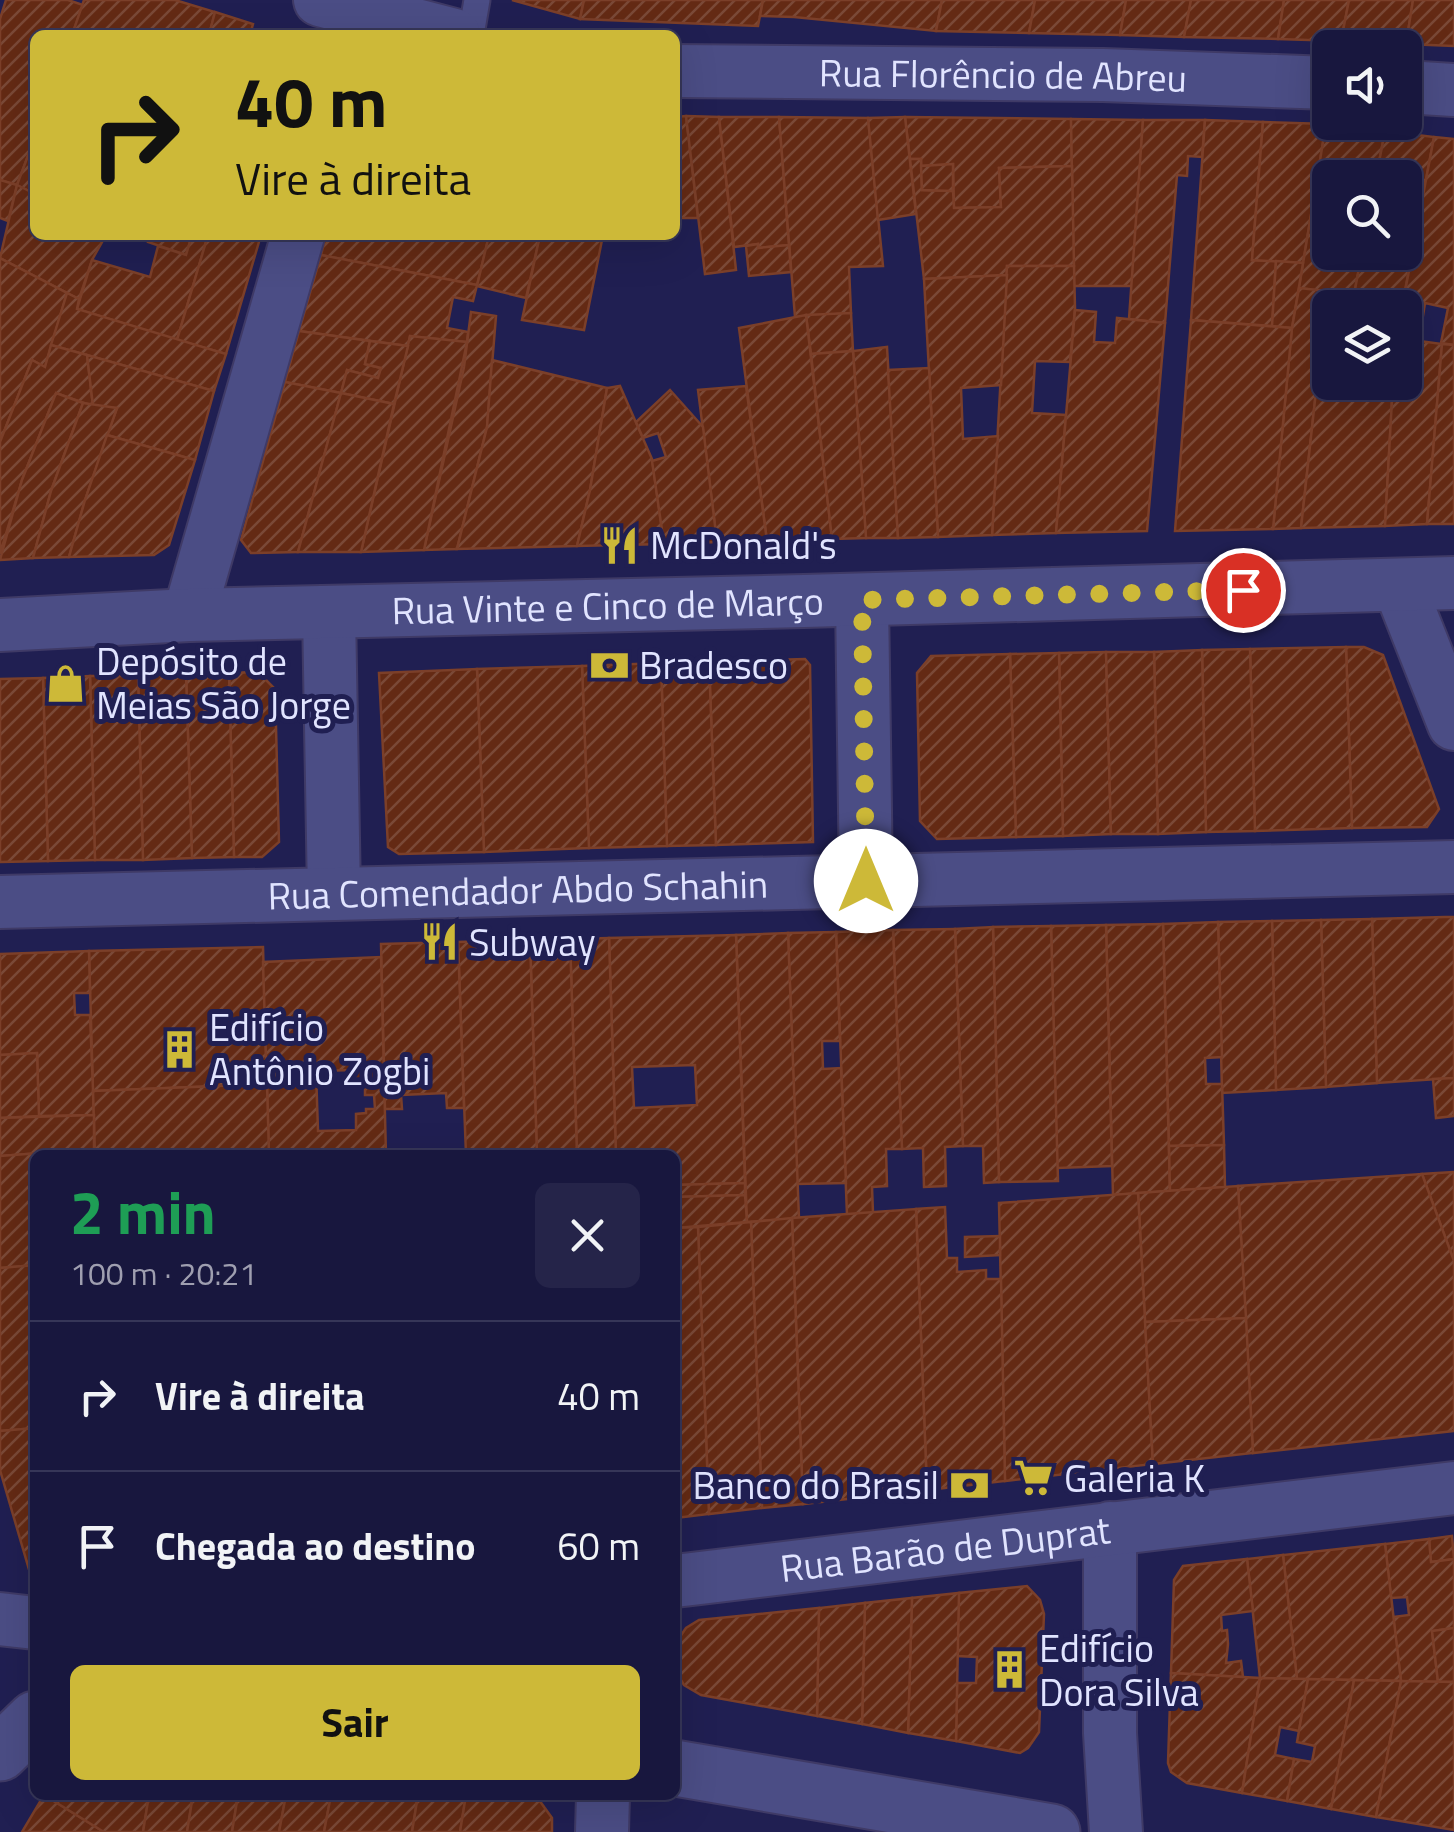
<!DOCTYPE html>
<html lang="pt">
<head>
<meta charset="utf-8">
<style>
	body { margin:0; font-family:"Titillium Web",sans-serif; background:#252449; color:#f1f3f6; height:100vh; display:flex; flex-direction:column; font-size:38px; white-space:nowrap }
	* { box-sizing:border-box; margin:0 }
	p { font-size:32px; color:#9f9fb0 }
	.icon { flex:none; width:55px; height:55px; fill:none; stroke:currentColor; stroke-width:2; stroke-linecap:round; stroke-linejoin:round }
	.map { position:relative; flex:1; overflow:hidden }
	.panel { position:absolute; left:30px; top:1150px; width:650px; height:650px; display:flex; flex-direction:column; background:#18173e; border-radius:15px; box-shadow:0 10px 40px #0002,0 0 0 2px #363658 }
	.panel>* { flex:none }
	.guide { position:absolute; left:30px; top:30px; width:650px; height:210px; border-radius:15px; box-shadow:0 10px 40px #0002,0 0 0 2px #363658; background:#cdb938; color:#111; overflow:hidden }
	.tools { position:absolute; left:1312px; top:30px; display:grid; gap:20px }
	.tools a { display:grid; place-items:center; width:110px; height:110px; border-radius:15px; background:#18173e; box-shadow:0 10px 40px #0002,0 0 0 2px #363658; font-size:50px }
	.pin { position:absolute; display:grid; place-items:center; width:85px; height:85px; color:#fff; margin:-42px; border:5px solid #fff; border-radius:50%; box-shadow:0 2px 10px #0007 }
	.me { position:absolute; width:110px; margin:-55px; rotate:0deg; stroke-linejoin:round; filter:drop-shadow(0 0 8px #0008) }
	.turn { display:flex; align-items:center; gap:35px; height:210px; padding:0 40px; font-size:45px }
	.turn .icon { width:130px; height:130px; stroke-width:2.5 }
	.turn b { display:block; font-size:70px; line-height:85px }
	.round { display:grid; place-items:center; flex:none; width:105px; height:105px; border-radius:15px; background:#252449 }
	.overview { display:flex; align-items:center; justify-content:space-between; height:170px; padding:0 40px }
	h1 { font-size:60px; font-weight:700; line-height:75px; color:#1e9e55 }
	.cta { display:flex; gap:20px; margin-top:auto; padding:20px 40px }
	.cta a { flex:1; height:115px; border-radius:15px; background:#cdb938; color:#111; font-size:40px; font-weight:700; line-height:115px; text-align:center }
	ul { padding:0; list-style:none }
	li { display:flex; align-items:center; gap:30px; height:150px; padding:0 40px; border-top:2px solid #363658 }
	li div { flex:1 }
	li b { display:block; font-size:38px }
	li em { font-style:normal }
	.map>svg:first-child { display:block }
	.building { fill:url(#building-hatch); stroke:#7b3f29; stroke-width:2.5; fill-rule:evenodd }
	.lines { fill:none; stroke-linecap:round; stroke-linejoin:round }
	.lane-casing { stroke:#3f3a66; stroke-width:29 }
	.street-casing { stroke:#3f3a66; stroke-width:56 }
	.secondary-casing { stroke:#3f3a66; stroke-width:59 }
	.lane { stroke:#4b4d85; stroke-width:25 }
	.street { stroke:#4b4d85; stroke-width:52 }
	.secondary { stroke:#4b4d85; stroke-width:55 }
	.route { stroke:#cdb938; stroke-width:18; stroke-dasharray:0 32.4 }
	.labels { text-anchor:middle; dominant-baseline:central; stroke-width:10; stroke-linejoin:round; paint-order:stroke }
	.street-label { font-size:38px; fill:#e1e4ff; stroke:#201f52 }
	.poi-label { font-size:38px; fill:#e1e4ff; stroke:#201f52; text-anchor:start }
</style>
</head>
<body>
<div class="map">
<svg width="1454" height="1832" viewBox="0 0 1454 1832">
	<defs>
		<pattern id="building-hatch" width="6" height="6" patternUnits="userSpaceOnUse" patternTransform="scale(2.5)"><rect width="6" height="6" fill="#642a14"/><path d="M-1 1l2-2M0 6l6-6M5 7l2-2" fill="none" stroke="#7a4937"/></pattern>
	</defs>
	<rect width="100%" height="100%" fill="#201f52"/>
	<g class="building">
		<path d="M6,0H68L83,5L72,35H35V137L17,185L0,180V19Z"/>
		<path d="M84,0H175L215,12L209,35H72Z"/>
		<path d="M512,0H584L580,19Z"/>
		<path d="M584,0H763L758,26L580,19Z"/>
		<path d="M763,0H942L936,31L794,17L760,16Z"/>
		<path d="M942,0H1035L1029,33L936,31Z"/>
		<path d="M1035,0H1126L1120,35L1029,33Z"/>
		<path d="M1126,0H1191L1184,37L1120,35Z"/>
		<path d="M1191,0H1284L1278,39L1184,37Z"/>
		<path d="M1284,0H1349L1341,41L1278,39Z"/>
		<path d="M1349,0H1413L1406,44L1341,41Z"/>
		<path d="M1413,0H1454V46L1406,44Z"/>
		<path d="M215,12L253,24L250,35H209Z"/>
		<path d="M686,116L698,218H675V117Z"/>
		<path d="M686,116L719,117L736,270L705,274Z"/>
		<path d="M719,117H779L789,245L758,248V244L734,247Z"/>
		<path d="M779,117L868,118L883,266L849,267L851,313L795,317Z"/>
		<path d="M905,117L1071,119L1072,166L999,168L1001,207L954,208L953,164L921,166V159H910Z"/>
		<path d="M905,117L916,214L878,220L868,118Z"/>
		<path d="M1071,119L1143,120L1132,286H1074Z"/>
		<path d="M1143,120H1205L1202,157L1188,156L1187,176L1177,175L1165,323L1129,319Z"/>
		<path d="M1205,120L1263,122L1252,260L1276,261L1272,326L1191,320Z"/>
		<path d="M1263,122L1326,124L1303,263L1252,260Z"/>
		<path d="M1326,124L1385,131L1376,178H1330V252H1362L1354,295L1299,288Z"/>
		<path d="M1385,131L1434,137L1403,301L1354,295L1362,252H1405V178H1376Z"/>
		<path d="M35,137V194L17,185Z"/>
		<path d="M1434,137L1454,139V345L1441,343L1448,308L1425,303L1419,341L1405,339V308H1402Z"/>
		<path d="M910,159H921L922,190L953,191L954,208L1001,207L999,168L1072,166L1074,266H1007V275L924,279Z"/>
		<path d="M953,164V191L922,190L921,166Z"/>
		<path d="M0,180L17,185L8,221L0,218Z"/>
		<path d="M17,185L35,194V235H106L92,260L79,299L0,258Z"/>
		<path d="M150,235H192L186,255L148,242Z"/>
		<path d="M192,235H208L177,340L77,309L92,260L150,277L158,246L186,255Z"/>
		<path d="M208,235H261L226,354L177,340Z"/>
		<path d="M326,235H462L488,240L477,285L321,255Z"/>
		<path d="M489,235H540L526,298L477,286Z"/>
		<path d="M540,235H603L584,330L522,320Z"/>
		<path d="M758,244V248L789,245L791,272L749,276L746,246Z"/>
		<path d="M321,255L477,285L473,301L453,297L447,328L468,332L467,342L410,336L408,346L299,331Z"/>
		<path d="M0,258L67,293L45,367L32,360L0,442Z"/>
		<path d="M1276,261L1303,263L1292,328L1272,326Z"/>
		<path d="M1007,266H1074L1075,308L1070,362L1035,361L1032,413L1066,415L1056,533L992,535Z"/>
		<path d="M1007,275L1001,385L961,388L963,439L998,436L992,535L938,537L924,279Z"/>
		<path d="M1299,288L1327,291L1301,528L1273,529L1292,328Z"/>
		<path d="M1327,291L1403,301L1402,308H1330V382H1393L1385,526L1301,528Z"/>
		<path d="M67,293L79,299L77,309L226,354L214,391L51,345Z"/>
		<path d="M1075,310L1096,312L1094,342L1115,343L1117,318L1165,323L1147,531L1056,533Z"/>
		<path d="M471,312L496,316L487,427L457,549L424,550L464,367Z"/>
		<path d="M851,313L853,351L811,354L806,315Z"/>
		<path d="M806,315L832,539L767,541L739,328Z"/>
		<path d="M1191,320L1292,328L1273,529L1175,531Z"/>
		<path d="M299,331L370,341L365,364L381,368L378,378L347,370L341,393L285,382Z"/>
		<path d="M410,336L467,342L424,550L361,552Z"/>
		<path d="M1405,339L1442,344L1427,524L1385,526L1393,382H1405Z"/>
		<path d="M370,341L408,346L394,404L341,393L347,370L378,378L381,368L365,364Z"/>
		<path d="M1442,344L1454,345V524H1427Z"/>
		<path d="M51,345L87,355L93,406L56,393L22,480L0,554V442L32,360L45,367Z"/>
		<path d="M887,347L898,538H866L853,351Z"/>
		<path d="M853,351L866,538L832,539L811,354Z"/>
		<path d="M87,355L214,391L195,460L107,435L117,408L93,406Z"/>
		<path d="M492,360L607,388L590,490L577,546L457,549L487,427Z"/>
		<path d="M929,368L938,537L898,538L888,370Z"/>
		<path d="M285,382L341,393L298,552L251,553L241,540Z"/>
		<path d="M620,386L652,459L664,544L577,546L590,490L607,388Z"/>
		<path d="M746,386L767,541L717,542L698,390Z"/>
		<path d="M670,390L703,427L717,542L664,544L652,461L666,457L658,433L643,438L636,422Z"/>
		<path d="M56,393L83,403L51,491L33,558L0,560L22,480Z"/>
		<path d="M341,393L394,404L361,552H298Z"/>
		<path d="M83,403L117,408L85,500L69,557L33,558L51,491Z"/>
		<path d="M107,435L195,460L169,545L154,555L69,557L85,500Z"/>
		<path d="M1346,647H1364L1383,655L1439,809L1427,827L1352,828Z"/>
		<path d="M1346,647L1352,828L1255,831L1250,649Z"/>
		<path d="M1250,649L1255,831L1206,832L1202,650Z"/>
		<path d="M1202,650L1206,832L1158,834L1154,652Z"/>
		<path d="M1106,652L1111,834L1063,836L1059,653Z"/>
		<path d="M1106,652H1154L1158,834H1111Z"/>
		<path d="M1059,653L1063,836L1016,837L1010,654Z"/>
		<path d="M1010,654L1016,837L937,839L920,821L917,673L931,656Z"/>
		<path d="M805,659L810,665L813,842L716,845L709,662Z"/>
		<path d="M709,662L716,845L667,846L661,663Z"/>
		<path d="M661,663L667,846L589,848L582,666Z"/>
		<path d="M582,666L589,848L484,852L477,669Z"/>
		<path d="M477,669L484,852L399,854L388,847L379,673Z"/>
		<path d="M258,672L275,689L279,842L262,857H234L229,673Z"/>
		<path d="M229,673L234,857L192,858L186,674Z"/>
		<path d="M186,674L192,858L143,860L138,676Z"/>
		<path d="M90,676H138L143,860H95Z"/>
		<path d="M90,676L95,860L48,861L43,678Z"/>
		<path d="M43,678L48,861L0,862V679Z"/>
		<path d="M1445,917H1454V1078L1377,1083L1372,919Z"/>
		<path d="M1372,919L1377,1083L1326,1087L1321,920Z"/>
		<path d="M1321,920L1326,1087L1276,1090L1272,921Z"/>
		<path d="M1272,921L1276,1090L1222,1093L1218,922Z"/>
		<path d="M1218,922L1222,1057L1205,1058L1206,1084H1222L1224,1145L1169,1146L1163,924Z"/>
		<path d="M1163,924L1170,1191L1113,1195L1106,925Z"/>
		<path d="M1106,925L1112,1166L1057,1168L1051,926Z"/>
		<path d="M1051,926L1058,1181L999,1182L993,927Z"/>
		<path d="M993,927L999,1182L984,1183L983,1146H963L955,929Z"/>
		<path d="M955,929L963,1146L945,1147L946,1186L924,1187L923,1148L902,1149L893,930Z"/>
		<path d="M893,930L902,1149H886L887,1186L872,1187L873,1213L847,1215L836,932Z"/>
		<path d="M836,932L840,1041H822L823,1069L841,1068L846,1183L797,1184L788,933Z"/>
		<path d="M788,933L799,1218L747,1222L736,935Z"/>
		<path d="M736,935L745,1183L675,1185V1155H616L609,938ZM695,1065L697,1105L634,1108L632,1067Z"/>
		<path d="M609,938L616,1155H577L570,939Z"/>
		<path d="M570,939L577,1155H537L530,940Z"/>
		<path d="M530,940L537,1155H466L458,942Z"/>
		<path d="M458,942L464,1108H447L446,1093L401,1095L402,1109H385L381,944Z"/>
		<path d="M263,947L267,1084L93,1091L89,951Z"/>
		<path d="M89,951L90,993H74L75,1015H90L94,1115L39,1116L37,1053L0,1055V954Z"/>
		<path d="M381,957L386,1155H269L263,962ZM355,1070L356,1085H365V1095H374L375,1109H366V1113L356,1114V1130L318,1131L316,1071Z"/>
		<path d="M37,1053L39,1116L0,1118V1055Z"/>
		<path d="M1454,1078V1116L1436,1118L1433,1079Z"/>
		<path d="M267,1084L269,1155H95L93,1091Z"/>
		<path d="M94,1115V1149L0,1156V1118Z"/>
		<path d="M1224,1145L1225,1187L1170,1191L1169,1146Z"/>
		<path d="M94,1149L95,1155H35V1265L0,1268V1156Z"/>
		<path d="M1454,1172V1261L1422,1174Z"/>
		<path d="M1422,1174L1454,1261V1431L1253,1453L1238,1186Z"/>
		<path d="M745,1183V1195L675,1197V1185Z"/>
		<path d="M1238,1186L1246,1318L1145,1322L1138,1193Z"/>
		<path d="M1138,1193L1153,1464L1005,1481L999,1203Z"/>
		<path d="M745,1195L747,1222L675,1228V1197Z"/>
		<path d="M945,1207L947,1258H957V1272L986,1270V1279H1001L1005,1481L927,1490L916,1209Z"/>
		<path d="M916,1209L927,1490L803,1504L792,1218Z"/>
		<path d="M792,1218L803,1504L762,1508L751,1222Z"/>
		<path d="M751,1222L762,1508L709,1514L698,1227Z"/>
		<path d="M698,1227L709,1514L675,1518V1228Z"/>
		<path d="M1000,1236V1255L965,1257V1237Z"/>
		<path d="M35,1265V1428L0,1431V1268Z"/>
		<path d="M1246,1318L1253,1453L1153,1464L1145,1322Z"/>
		<path d="M35,1428V1576L30,1573L0,1470V1431Z"/>
		<path d="M1452,1536L1454,1559L1431,1562L1429,1539Z"/>
		<path d="M1429,1539L1431,1562L1454,1559V1628L1432,1631L1438,1682L1401,1681L1393,1617L1409,1615L1407,1597L1391,1598L1385,1544Z"/>
		<path d="M1385,1544L1401,1681L1297,1679L1283,1555Z"/>
		<path d="M1283,1555L1297,1679L1260,1678L1247,1559Z"/>
		<path d="M1247,1559L1253,1611L1221,1615L1222,1631L1227,1630L1228,1644L1226,1663L1241,1661L1243,1677L1171,1673L1174,1580L1183,1566Z"/>
		<path d="M1027,1586L1040,1600L1044,1614L1039,1732L1028,1748L1020,1753L956,1741L957,1683H976L977,1657L957,1656L959,1593Z"/>
		<path d="M959,1593L956,1741L908,1733L912,1598Z"/>
		<path d="M912,1598L908,1733L862,1724L865,1603Z"/>
		<path d="M865,1603L862,1724L817,1716L819,1608Z"/>
		<path d="M819,1608L817,1716L701,1695L684,1685L676,1672L675,1644L686,1628L699,1620Z"/>
		<path d="M1454,1628V1682H1438L1432,1631Z"/>
		<path d="M1171,1673L1260,1678L1242,1793L1187,1783L1171,1772L1168,1763Z"/>
		<path d="M1260,1678L1308,1679L1299,1731L1280,1727L1275,1755L1294,1759L1287,1801L1242,1793Z"/>
		<path d="M1308,1679L1354,1680L1331,1809L1287,1801L1294,1759L1312,1762L1315,1746L1297,1742Z"/>
		<path d="M1354,1680L1401,1681L1376,1817L1331,1809Z"/>
		<path d="M1401,1681L1454,1682V1830L1376,1817Z"/>
		<path d="M44,1795L104,1832H22Z"/>
		<path d="M44,1795H149L143,1832H104Z"/>
		<path d="M149,1795H193L187,1832H143Z"/>
		<path d="M193,1795H238L232,1832H187Z"/>
		<path d="M238,1795H286L279,1832H232Z"/>
		<path d="M286,1795H331L324,1832H279Z"/>
		<path d="M331,1795H418L412,1832H324Z"/>
		<path d="M418,1795H466L460,1832H412Z"/>
		<path d="M466,1795H511L539,1800L552,1818V1832H460Z"/>
	</g>
	<g class="lines">
		<defs>
			<path id="lane" d="M471,35L477,0"/>
			<g id="street">
				<path d="M320,0L454,35"/>
				<path id="s1" d="M675,71L1103,75L1330,83"/>
				<path d="M1405,87L1454,90"/>
				<path d="M1399,585L1454,724"/>
				<path d="M862,600L866,881"/>
				<path d="M329,612L334,894"/>
				<path d="M189,615L298,235"/>
				<path id="s2" d="M0,625L189,615L804,601L1454,583"/>
				<path id="s3" d="M0,902L1454,867"/>
				<path d="M1110,1528V1733L1116,1832"/>
				<path id="s4" d="M675,1581L1454,1488"/>
				<path d="M0,1619L35,1623"/>
				<path d="M602,1832L603,1795"/>
			</g>
			<g id="secondary">
				<path d="M0,1753L35,1719"/>
				<path d="M675,1768L1052,1832"/>
			</g>
		</defs>
		<use href="#lane" class="lane-casing"/>
		<use href="#street" class="street-casing"/>
		<use href="#secondary" class="secondary-casing"/>
		<use href="#lane" class="lane"/>
		<use href="#street" class="street"/>
		<use href="#secondary" class="secondary"/>
	</g>
	<g class="lines">
		<path class="route" d="M866,881L862,600L1243,590"/>
	</g>
	<defs>
		<symbol id="restaurant-bare" viewBox="-9 -9 18 18"><path d="M-5-6h1v4h1v-4h1v4h1v-4h1v5L-1.5 .5V6h-2V.5L-5-1ZM5-6V6H3V1.5H1.5Q1.5-4 5-6Z" fill="#cdb938" stroke="#201f52" stroke-width="2.5" paint-order="stroke"/></symbol>
		<symbol id="bank-bare" viewBox="-9 -9 18 18"><path d="M-6-4H6V4H-6ZM0-2.3a2.3 2.3 0 1 0 0 4.6a2.3 2.3 0 1 0 0-4.6Z" fill="#cdb938" stroke="#201f52" stroke-width="2.5" paint-order="stroke"/></symbol>
		<symbol id="shop-bare" viewBox="-9 -9 18 18"><path d="M-5-2.5h2.3a2.7 3.5 0 0 1 5.4 0H5L5.5 6h-11ZM-1.5-2.5h3a1.5 2.3 0 0 0-3 0Z" fill="#cdb938" stroke="#201f52" stroke-width="2.5" paint-order="stroke"/></symbol>
		<symbol id="building-bare" viewBox="-9 -9 18 18"><path d="M-4-6H4V6H1V3H-1V6H-4ZM-2.5-4.3h1.7v1.8h-1.7ZM.8-4.3h1.7v1.8H.8ZM-2.5-1h1.7V.8h-1.7ZM.8-1h1.7V.8H.8Z" fill="#cdb938" stroke="#201f52" stroke-width="2.5" paint-order="stroke"/></symbol>
		<symbol id="supermarket-bare" viewBox="-9 -9 18 18"><path d="M-6-5.5h2.5l.6 2H6L4.5 2H-2.5L-4.4-4H-6ZM-1.5 3.2a1.3 1.3 0 1 0 .1 0ZM3 3.2a1.3 1.3 0 1 0 .1 0Z" fill="#cdb938" stroke="#201f52" stroke-width="2.5" paint-order="stroke"/></symbol>
	</defs>
	<g fill-rule="evenodd">
		<use href="#restaurant-bare" x="592" y="518" width="55" height="55"/>
		<use href="#bank-bare" x="582" y="638" width="55" height="55"/>
		<use href="#shop-bare" x="38" y="656" width="55" height="55"/>
		<use href="#restaurant-bare" x="412" y="914" width="55" height="55"/>
		<use href="#building-bare" x="152" y="1022" width="55" height="55"/>
		<use href="#supermarket-bare" x="1006" y="1450" width="55" height="55"/>
		<use href="#bank-bare" x="942" y="1458" width="55" height="55"/>
		<use href="#building-bare" x="982" y="1642" width="55" height="55"/>
	</g>
	<g class="labels">
		<g class="street-label">
			<text stroke="none"><textPath href="#s1" startOffset="328">Rua Florêncio de Abreu</textPath></text>
			<text stroke="none"><textPath href="#s2" startOffset="608">Rua Vinte e Cinco de Março</textPath></text>
			<text stroke="none"><textPath href="#s3" startOffset="518">Rua Comendador Abdo Schahin</textPath></text>
			<text stroke="none"><textPath href="#s4" startOffset="272">Rua Barão de Duprat</textPath></text>
		</g>
		<g class="poi-label">
			<text x="650" y="545">McDonald's</text>
			<text x="96" y="661">Depósito de<tspan x="96" dy="44">Meias São Jorge</tspan></text>
			<text x="639" y="665">Bradesco</text>
			<text x="469" y="942">Subway</text>
			<text x="209" y="1027">Edifício<tspan x="209" dy="44">Antônio Zogbi</tspan></text>
			<text x="1064" y="1478">Galeria K</text>
			<text x="939" y="1485" text-anchor="end">Banco do Brasil</text>
			<text x="1039" y="1648">Edifício<tspan x="1039" dy="44">Dora Silva</tspan></text>
		</g>
	</g>
</svg>
<div class="tools">
<a><svg class="icon" aria-label="sound" viewBox="0 0 24 24"><path d="M4 9h4l5-4v14l-5-4H4zM17 9q2 3 0 6"/></svg></a>
<a><svg class="icon" aria-label="search" viewBox="0 0 24 24"><circle cx="10" cy="10" r="6"/><path d="M15 15l6 6"/></svg></a>
<a><svg class="icon" aria-label="layers" viewBox="0 0 24 24"><path d="M12 4l9 5-9 5-9-5zM3 14l9 5 9-5"/></svg></a>
</div>
<div class="pin" style="left:1243px;top:590px;background:#d93025"><svg class="icon" aria-label="arrive" viewBox="0 0 24 24"><path d="M6 21V4h12l-3 4 3 4H6"/></svg></div>
<svg class="me" style="left:866px;top:881px" viewBox="-20 -20 40 40"><circle r="19" fill="#fff"/><path d="M0-13L10 11 0 6-10 11z" fill="#cdb938"/></svg>
<div class="guide">
<div class="turn"><svg class="icon" aria-label="right" viewBox="0 0 24 24"><path d="M7 20v-9h11M14 6l5 5-5 5"/></svg><div><b>40 m</b>Vire à direita</div></div>
</div>
<section class="panel">
<div class="overview"><div><h1>2 min</h1><p>100 m · 20:21</p></div><a class="round"><svg class="icon" aria-label="close" viewBox="0 0 24 24"><path d="M6 6l12 12M18 6L6 18"/></svg></a></div>
<ul>
<li><svg class="icon" aria-label="right" viewBox="0 0 24 24"><path d="M7 20v-9h11M14 6l5 5-5 5"/></svg><div><b>Vire à direita</b></div><em>40 m</em></li>
<li><svg class="icon" aria-label="arrive" viewBox="0 0 24 24"><path d="M6 21V4h12l-3 4 3 4H6"/></svg><div><b>Chegada ao destino</b></div><em>60 m</em></li>
</ul>
<div class="cta"><a>Sair</a></div>
</section>
</div>
</body>
</html>
